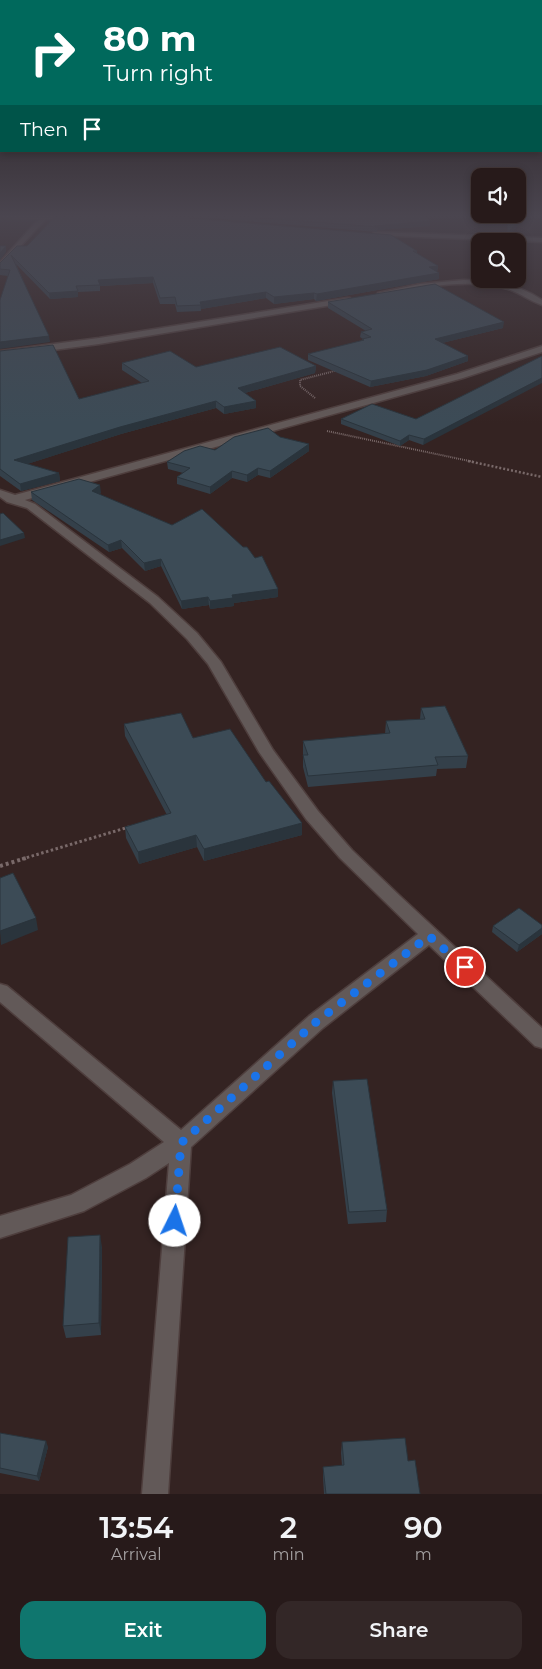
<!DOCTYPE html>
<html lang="en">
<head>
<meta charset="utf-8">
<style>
	body { margin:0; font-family:Montserrat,sans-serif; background:#332727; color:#f1f3f6; height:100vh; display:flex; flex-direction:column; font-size:19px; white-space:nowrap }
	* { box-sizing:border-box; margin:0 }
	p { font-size:16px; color:#a4a1a2 }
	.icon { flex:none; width:28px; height:28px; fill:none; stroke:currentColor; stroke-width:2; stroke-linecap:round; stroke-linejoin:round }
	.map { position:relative; height:1494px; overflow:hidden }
	.details { display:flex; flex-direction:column; background:#271a1a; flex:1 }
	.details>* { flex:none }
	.guide { position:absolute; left:0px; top:0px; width:542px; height:152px; box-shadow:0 2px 8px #0003,0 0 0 1px #433839; background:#00695c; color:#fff; overflow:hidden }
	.fabs { position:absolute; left:471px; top:168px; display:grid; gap:10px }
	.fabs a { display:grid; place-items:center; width:55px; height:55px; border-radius:10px; background:#271a1a; box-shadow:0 2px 8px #0003,0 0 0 1px #433839; font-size:25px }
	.pin { position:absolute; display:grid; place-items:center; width:42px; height:42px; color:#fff; margin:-21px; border:2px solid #fff; border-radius:50%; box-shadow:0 1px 5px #0007 }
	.me { position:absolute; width:55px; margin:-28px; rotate:4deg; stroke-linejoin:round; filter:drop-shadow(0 0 4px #0008) }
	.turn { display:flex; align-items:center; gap:18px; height:105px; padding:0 20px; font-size:22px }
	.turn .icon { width:65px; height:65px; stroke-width:2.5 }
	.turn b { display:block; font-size:35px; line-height:42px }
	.then { display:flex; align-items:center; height:48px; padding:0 20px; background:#0003; gap:10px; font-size:19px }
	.eta { display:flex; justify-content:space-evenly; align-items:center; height:85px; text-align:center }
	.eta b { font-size:30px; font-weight:600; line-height:35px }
	.action { display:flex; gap:10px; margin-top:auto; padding:10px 20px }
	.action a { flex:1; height:58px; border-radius:15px; background:#0f766e; color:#fff; font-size:20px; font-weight:600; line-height:58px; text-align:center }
	.action a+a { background:#332727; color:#f1f3f6 }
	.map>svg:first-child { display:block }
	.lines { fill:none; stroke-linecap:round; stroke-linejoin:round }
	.minor-casing { stroke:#4e3e3d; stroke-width:3 }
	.path-far3 { stroke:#796969; stroke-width:2; stroke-dasharray:1 1; stroke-linecap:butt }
	.path-far2 { stroke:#796969; stroke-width:2.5; stroke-dasharray:2 2; stroke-linecap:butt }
	.path-far1 { stroke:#796969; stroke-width:3; stroke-dasharray:2.5 2.5; stroke-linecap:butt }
	.path { stroke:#796969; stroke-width:4; stroke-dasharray:3 3; stroke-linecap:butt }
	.minor { fill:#625958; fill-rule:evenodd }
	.wall { fill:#34404a }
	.shaded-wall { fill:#2a343c }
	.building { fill:#3c4b56; stroke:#2a343c }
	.route { stroke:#1a73e8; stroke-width:9; stroke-dasharray:0 16.2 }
</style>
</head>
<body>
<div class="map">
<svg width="542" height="1494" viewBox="0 0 542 1494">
	<rect width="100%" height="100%" fill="#342322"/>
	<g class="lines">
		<defs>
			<g id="minor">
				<path d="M0,214H50L77,217L74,219H46L0,268V262L39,219L0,218Z"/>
				<path d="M374,232L542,238V242L372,235Z"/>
				<path d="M464,280C493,281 518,284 542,300V305C530,301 520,293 508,289C468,277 421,288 382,295L378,293L420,284Z"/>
				<path d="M347,298H350V302L99,344L0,357V351L99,338Z"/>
				<path d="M542,346V352L463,378L25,500L35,504L158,597L197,633L221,662L273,750L318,811L352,850L400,896L542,1028V1048L535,1046L429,945L323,1028L191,1147L168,1494H142L169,1163L146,1178L84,1211L0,1238V1216L71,1195L130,1164L164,1142L0,1002V984L7,986L181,1130L309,1016L418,934L340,858L306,819L259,752L208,664L187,639L150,603L27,508L7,502L0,497V490L15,495L457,374Z"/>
			</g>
		</defs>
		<use href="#minor" class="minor-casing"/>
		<g class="path-far3">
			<path d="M315,398L300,386V380L338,370"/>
			<path d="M327,431L474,462"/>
		</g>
		<path class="path-far2" d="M468,461L542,477"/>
		<path class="path-far1" d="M22,859L129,827"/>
		<path class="path" d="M0,866L26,858"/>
		<use href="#minor" class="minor"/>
	</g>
	<g class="wall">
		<path d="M124,214H423L430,226L377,230V232L163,214Z"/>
		<path d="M506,214H529L508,236Z"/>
		<path d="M17,246L417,251V254L438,266L437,272L439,279L316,301L314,299L274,304L266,298L201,309V311L177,312L175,304H160L153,283L100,286V291L78,292V297L50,299L16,264L50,342L8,276L0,275V263Z"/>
		<path d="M328,302L503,328L442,343L468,361L426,376L370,387L308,360V354L362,341V339H363L360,337L361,332L366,331L328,308Z"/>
		<path d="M0,351L79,399L142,383L122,370V363L196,367L316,366L315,373L245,393L256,401V408L224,414L216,408L121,434L27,464L59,473L60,481L21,491L0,476Z"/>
		<path d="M542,356L423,445L409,440L400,446L341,424V419H416Z"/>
		<path d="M280,437L309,444V451L270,478L258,475L247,482L232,478L210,494L177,484V477L183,473L168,469L167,462L215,450Z"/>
		<path d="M31,492L101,493L99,494L172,525L255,558L278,589V597L234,603V606L210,609L209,605L182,609L161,566L145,571L122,548L109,552L32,500Z"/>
		<path d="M421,708L468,756L466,768L437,769L436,776L308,787L303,767V741L385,734L386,721L420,719Z"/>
		<path d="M124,724L193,738L266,782L302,823V835L204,861L197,847L139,864L126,838L125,827L167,815L125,736Z"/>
		<path d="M542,925V934L517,952L492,932L493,926Z"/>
		<path d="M333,1081L387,1210L386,1222L348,1224L332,1093Z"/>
		<path d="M102,1247L101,1335L66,1338L63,1326Z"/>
		<path d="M0,1433L48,1447L39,1481L0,1473Z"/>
		<path d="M342,1442L408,1461L420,1494H324L323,1477V1467L342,1466L341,1453Z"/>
	</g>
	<g class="shaded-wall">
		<path d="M526,214H529L508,236V232Z"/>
		<path d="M430,221V226L377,230L378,227L375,226Z"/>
		<path d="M6,246V252L0,260V253Z"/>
		<path d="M438,266L437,272L429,267Z"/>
		<path d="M439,273V279L316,301L317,294Z"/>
		<path d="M153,277V283L100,286L98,280Z"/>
		<path d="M78,291V297L50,299L49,293Z"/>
		<path d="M266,292V298L201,309L200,302Z"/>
		<path d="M314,293V299L274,304V297Z"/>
		<path d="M504,322L503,328L434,345L435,339Z"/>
		<path d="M49,336L50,342L0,349V342Z"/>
		<path d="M468,356V361L426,376L370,387L371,381Z"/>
		<path d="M316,366L315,373L238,395V388Z"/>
		<path d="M542,378V383L423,445L424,439Z"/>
		<path d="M216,401V408L121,434L15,468L14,460L120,427Z"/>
		<path d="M256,401V408L224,414V407Z"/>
		<path d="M409,435V440L400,446V441Z"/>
		<path d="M309,444V451L270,478V471Z"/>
		<path d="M258,468V475L247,482V475Z"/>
		<path d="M232,471V478L210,494V487Z"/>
		<path d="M59,473L60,481L21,491L20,484Z"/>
		<path d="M100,485L101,493L92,498V491Z"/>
		<path d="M24,533L25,538L0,546V540Z"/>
		<path d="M121,540L122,548L109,552L108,545Z"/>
		<path d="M161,559V566L145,571L144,563Z"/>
		<path d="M278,589V597L234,603V606L210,609V601L232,595Z"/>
		<path d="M208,597L209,605L182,609L181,601Z"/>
		<path d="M302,823V835L204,861V849Z"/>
		<path d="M196,835L197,847L139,864L138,852Z"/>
		<path d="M36,918L38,930L1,945L0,931Z"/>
		<path d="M542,928V934L517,952L519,945Z"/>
		<path d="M100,1235L102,1247L101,1335L99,1323Z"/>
		<path d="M46,1441L48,1447L39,1481L37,1476Z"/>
	</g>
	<g class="building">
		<path d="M211,214H423L430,221L375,226L378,227Z"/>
		<path d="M506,214H526L508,232Z"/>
		<path d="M56,216H163L391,235L417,251H413L438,266L429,267L439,273L317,294L314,293L274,297L266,292L200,302L201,305L177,306L175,297L160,298L153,277L98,280L100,285L76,286L78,291L49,293L11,255L49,336L0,342V300L10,270L0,269V263L17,246H27Z"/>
		<path d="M0,246H6L0,253Z"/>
		<path d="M435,284L504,322L435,339L468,356L427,370L371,381L308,354L364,340L362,339L371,337L361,332L372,329L328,302Z"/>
		<path d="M53,345L79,399L149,381L122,363L170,351L196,367L280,347L316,366L238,388L256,401L224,407L216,401L120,427L14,460L59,473L20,484L0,469V351Z"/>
		<path d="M542,356V378L424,439L409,435L400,441L341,419L372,404L416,419Z"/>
		<path d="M268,428L280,437L309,444L270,471L258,468L247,475L232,471L210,487L177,477L190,468L167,462L184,451L200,446L215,450L234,437Z"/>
		<path d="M79,479L100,485L92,491L172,525L202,509L243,547H247L255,558L262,556L278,589L232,595L233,598L210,601L208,597L181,601L161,559L144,563L121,540L108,545L31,492Z"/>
		<path d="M3,513L24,533L0,540V514Z"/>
		<path d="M445,706L468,756L435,757L438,765L308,776L303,755H308L303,741L390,733L386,721L425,719L421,708Z"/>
		<path d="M181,713L193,738L230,729L266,782L269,781L302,823L204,849L196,835L138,852L125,827L171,813L124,724Z"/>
		<path d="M13,873L36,918L0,931V878Z"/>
		<path d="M519,908L542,925V928L519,945L493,926Z"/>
		<path d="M367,1079L387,1210L349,1212L333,1081Z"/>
		<path d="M100,1235L99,1323L63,1326L68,1237Z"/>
		<path d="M0,1433L46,1441L37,1476L0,1468Z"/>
		<path d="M405,1438L408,1461L415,1460L420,1494H326L323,1467L344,1465L342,1442Z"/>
	</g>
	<linearGradient id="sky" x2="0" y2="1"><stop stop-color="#1d1313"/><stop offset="0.51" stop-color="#4a454f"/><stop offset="1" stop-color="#4a454f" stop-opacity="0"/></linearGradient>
	<rect width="542" height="423" fill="url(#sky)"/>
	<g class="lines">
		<path class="route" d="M175,1221L181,1143L316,1022L429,936L465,967"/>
	</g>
</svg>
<div class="fabs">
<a><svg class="icon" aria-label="sound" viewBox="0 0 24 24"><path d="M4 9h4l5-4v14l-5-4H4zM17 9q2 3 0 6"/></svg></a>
<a><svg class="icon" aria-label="search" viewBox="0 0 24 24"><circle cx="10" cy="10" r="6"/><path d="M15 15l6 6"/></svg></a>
</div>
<div class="pin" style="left:465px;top:967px;background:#d93025"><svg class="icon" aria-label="arrive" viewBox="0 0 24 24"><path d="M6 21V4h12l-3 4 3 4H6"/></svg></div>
<svg class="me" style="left:175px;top:1221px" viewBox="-20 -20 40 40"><circle r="19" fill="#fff"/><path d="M0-13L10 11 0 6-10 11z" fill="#1a73e8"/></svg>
<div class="guide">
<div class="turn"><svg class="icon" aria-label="right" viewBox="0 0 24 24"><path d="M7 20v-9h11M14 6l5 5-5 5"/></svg><div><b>80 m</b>Turn right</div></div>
<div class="then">Then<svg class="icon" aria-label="arrive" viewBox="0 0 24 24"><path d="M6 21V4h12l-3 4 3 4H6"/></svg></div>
</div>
</div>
<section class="details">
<div class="eta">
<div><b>13:54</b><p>Arrival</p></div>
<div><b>2</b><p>min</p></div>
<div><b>90</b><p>m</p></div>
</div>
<div class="action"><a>Exit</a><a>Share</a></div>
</section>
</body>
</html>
